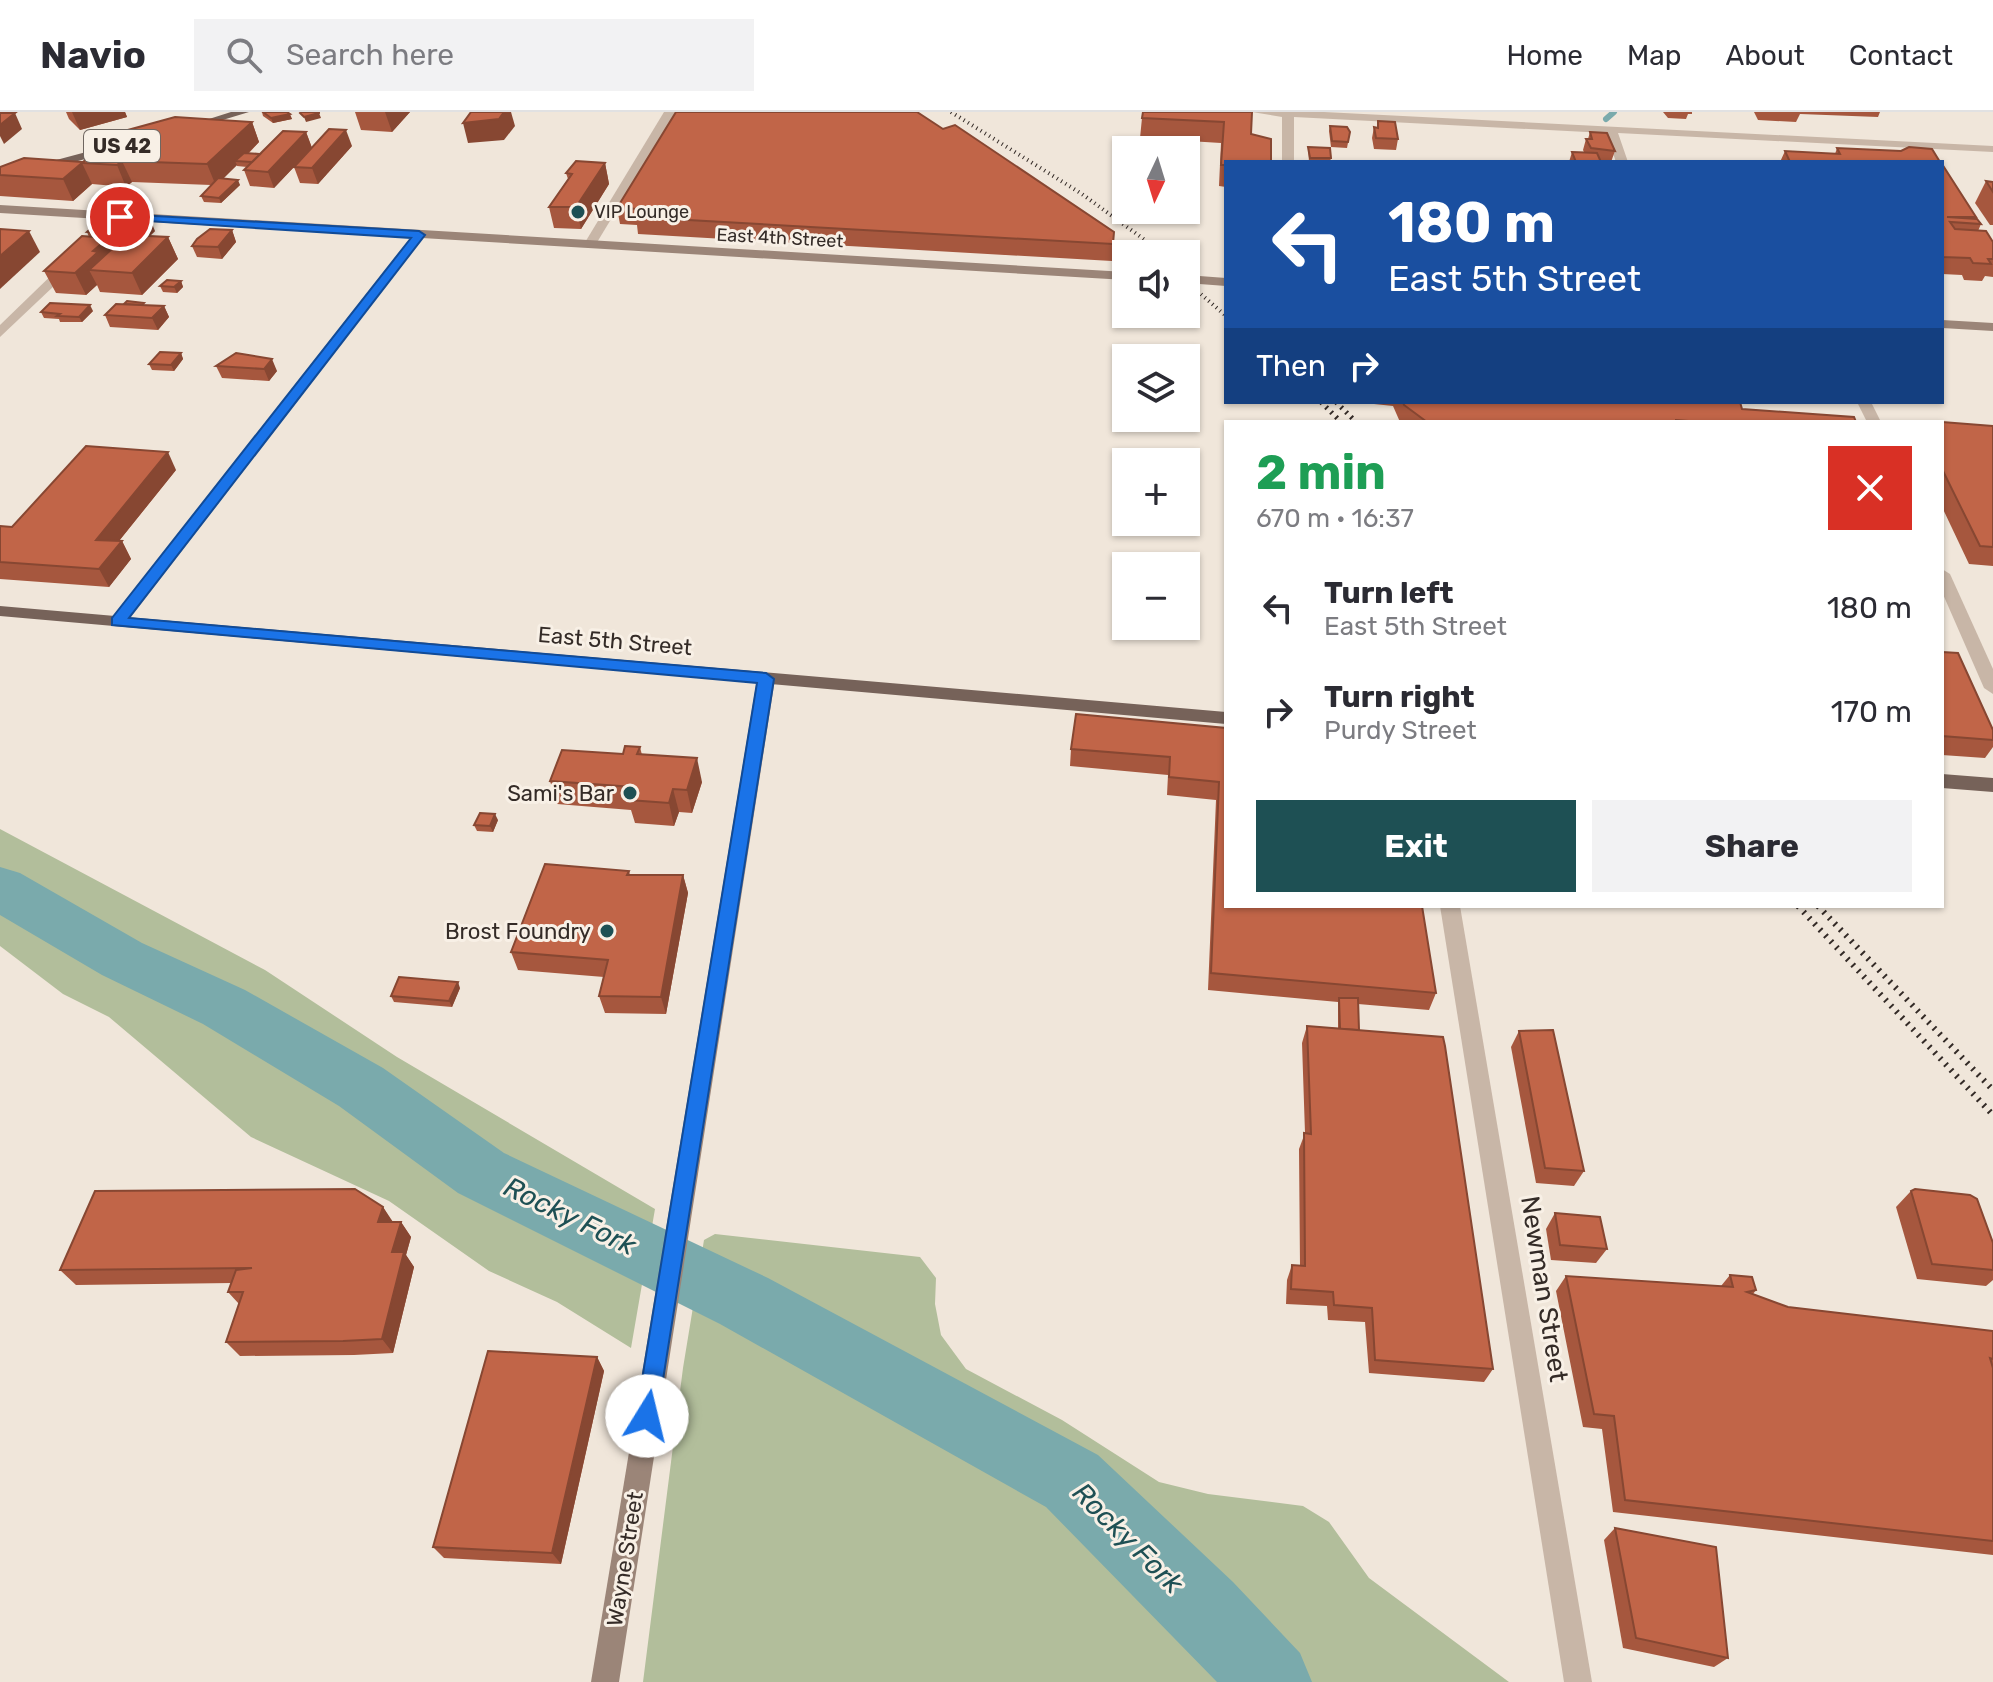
<!DOCTYPE html>
<html lang="en">
<head>
<meta charset="utf-8">
<style>
	body { margin:0; font-family:Rubik,sans-serif; background:#f2f2f3; color:#2b2b33; height:100vh; display:flex; flex-direction:column; font-size:30px; white-space:nowrap }
	* { box-sizing:border-box; margin:0 }
	p { font-size:26px; color:#7c7c81 }
	.icon { flex:none; width:44px; height:44px; fill:none; stroke:currentColor; stroke-width:2; stroke-linecap:round; stroke-linejoin:round }
	.map { position:relative; flex:1; overflow:hidden }
	.panel { position:absolute; left:1224px; top:308px; width:720px; height:488px; display:flex; flex-direction:column; background:#fff; border-radius:0px; box-shadow:0 2px 6px #0004 }
	.panel>* { flex:none }
	.guide { position:absolute; left:1224px; top:48px; width:720px; height:244px; border-radius:0px; box-shadow:0 2px 6px #0004; background:#1a4fa0; color:#fff; overflow:hidden }
	.needle { width:52px; rotate:184deg }
	.controls { position:absolute; left:1112px; top:24px; display:grid; gap:16px }
	.controls a { display:grid; place-items:center; width:88px; height:88px; border-radius:0px; background:#fff; box-shadow:0 2px 6px #0004; font-size:40px }
	.pin { position:absolute; display:grid; place-items:center; width:68px; height:68px; color:#fff; margin:-34px; border:4px solid #fff; border-radius:50%; box-shadow:0 2px 8px #0007 }
	.me { position:absolute; width:88px; margin:-44px; rotate:9deg; stroke-linejoin:round; filter:drop-shadow(0 0 6px #0008) }
	.turn { display:flex; align-items:center; gap:28px; height:168px; padding:0 32px; font-size:36px }
	.turn .icon { width:104px; height:104px; stroke-width:2.5 }
	.turn b { display:block; font-size:56px; line-height:68px }
	.then { display:flex; align-items:center; height:76px; padding:0 32px; background:#0003; gap:16px; font-size:30px }
	.round { display:grid; place-items:center; flex:none; width:84px; height:84px; border-radius:0px; background:#f2f2f3 }
	.overview { display:flex; align-items:center; justify-content:space-between; height:136px; padding:0 32px }
	h1 { font-size:48px; font-weight:700; line-height:60px; color:#1e9e55 }
	.primary-button { display:flex; gap:16px; margin-top:auto; padding:16px 32px }
	.primary-button a { flex:1; height:92px; border-radius:0px; background:#1e5054; color:#fff; font-size:32px; font-weight:700; line-height:92px; text-align:center }
	.primary-button a+a { background:#f2f2f3; color:#2b2b33 }
	ul { padding:0; list-style:none }
	li { display:flex; align-items:center; gap:24px; height:104px; padding:0 32px }
	li div { flex:1 }
	li b { display:block; font-size:30px }
	li em { font-style:normal }
	header { display:flex; align-items:center; gap:48px; box-sizing:border-box; height:112px; padding:0 40px; background:#fff; border-bottom:2px solid #e1e1e2 }
	header strong { font-size:38px }
	nav { display:flex; gap:44px; margin-inline-start:auto; font-size:28px }
	.search { width:560px; height:72px; background:#f2f2f3; display:flex; align-items:center; gap:20px; box-sizing:border-box; padding:0 28px; border-radius:0px; color:#7c7c81; font-size:30px }
	.map>svg:first-child { display:block }
	.green { fill:#b2be9b }
	.lines { fill:none; stroke-linecap:round; stroke-linejoin:round }
	.stream { stroke:#7aaaac; stroke-width:6 }
	.river { fill:#7aaaac; fill-rule:evenodd }
	.minor { fill:#c8b6a7; fill-rule:evenodd }
	.tertiary { fill:#c8b6a7; fill-rule:evenodd }
	.secondary { fill:#9b8578; fill-rule:evenodd }
	.primary { fill:#766259; fill-rule:evenodd }
	.rail-far2 { stroke:#342b27; stroke-width:4; stroke-dasharray:1 4; stroke-linecap:butt }
	.rail-far1 { stroke:#342b27; stroke-width:5; stroke-dasharray:2 5; stroke-linecap:butt }
	.rail { stroke:#342b27; stroke-width:6; stroke-dasharray:2 6; stroke-linecap:butt }
	.wall { fill:#a6573e }
	.shaded-wall { fill:#874732 }
	.building { fill:#c16548; stroke:#874732; stroke-width:2 }
	.route { fill:#1a73e8; stroke:#114b97; stroke-width:2 }
	.poi-dot { fill:#1e5054; stroke:#f8f0e6; stroke-width:3 }
	.labels { text-anchor:middle; dominant-baseline:central; stroke-width:6; stroke-linejoin:round; paint-order:stroke }
	.far-poi-label { font-size:18px; fill:#342b27; stroke:#f8f0e6; text-anchor:start }
	.far-street-label { font-size:18px; fill:#342b27; stroke:#f8f0e6 }
	.shield { fill:#f8f0e6; stroke:#6f6660; stroke-width:2 }
	.shield-label { font-size:20px; font-weight:bold; fill:#342b27 }
	.street-label { font-size:22px; fill:#342b27; stroke:#f8f0e6 }
	.poi-label { font-size:22px; fill:#342b27; stroke:#f8f0e6; text-anchor:end }
	.near-street-label { font-size:26px; fill:#342b27; stroke:#f8f0e6 }
	.near-water-label { font-size:28px; font-style:italic; fill:#1e5054; stroke:#f8f0e6 }
</style>
</head>
<body>
<header>
<strong>Navio</strong>
<div class="search"><svg class="icon" aria-label="search" viewBox="0 0 24 24"><circle cx="10" cy="10" r="6"/><path d="M15 15l6 6"/></svg>Search here</div>
<nav><a>Home</a><a>Map</a><a>About</a><a>Contact</a></nav>
</header>
<div class="map">
<svg width="1993" height="1570" viewBox="0 0 1993 1570">
	<rect width="100%" height="100%" fill="#f0e6da"/>
	<g class="green">
		<path d="M0,717L265,858L397,945L655,1097L631,1236L557,1190L489,1159L389,1089L251,1025L109,905L63,882L0,834Z"/>
		<path d="M715,1122L920,1145L936,1166L935,1192L941,1223L966,1257L1062,1308L1159,1370L1208,1382L1303,1394L1329,1410L1369,1466L1509,1570H643L683,1256L704,1128Z"/>
	</g>
	<g class="lines">
		<path class="stream" d="M1606,7L1614,0"/>
		<path class="river" d="M0,755L20,761L142,831L245,878L383,956L504,1041L768,1166L1098,1343L1233,1470L1300,1541L1312,1570H1217L1046,1395L720,1212L458,1081L339,994L203,912L102,863L0,803Z"/>
		<g class="minor">
			<path d="M664,0H676L596,132L586,135L584,132Z"/>
			<path d="M1252,0H1324L1993,34V40L1618,21L1628,50H1616L1606,21L1294,5V50H1282V5Z"/>
			<path d="M415,120L425,123L124,514H112V506Z"/>
			<path d="M63,152L74,155L0,225V213Z"/>
			<path d="M1857,290H1871L1881,310H1867Z"/>
			<path d="M1942,457L1950,462L1993,557V582L1984,576L1942,480Z"/>
		</g>
		<path class="tertiary" d="M1440,794H1460L1592,1570H1564Z"/>
		<g class="secondary">
			<path d="M0,93L1126,160V168L0,101Z"/>
			<path d="M1186,163L1226,166V174L1186,171Z"/>
			<path d="M1942,208L1993,211V219L1942,216Z"/>
			<path d="M766,561L775,567L619,1570H591L757,567Z"/>
		</g>
		<g class="primary">
			<path d="M231,0H249L193,17L187,14Z"/>
			<path d="M120,31L126,34L124,36L0,71V63Z"/>
			<path d="M0,494L1226,600V612L0,504Z"/>
			<path d="M1942,662L1993,666V680L1942,676Z"/>
		</g>
		<g class="rail-far2">
			<path d="M951,0L1082,82L1164,142"/>
			<path d="M1186,169L1226,204"/>
		</g>
		<g class="rail-far1">
			<path d="M1321,290L1341,310"/>
			<path d="M1336,290L1356,310"/>
		</g>
		<g class="rail">
			<path d="M1798,794L1993,1003"/>
			<path d="M1818,794L1993,978"/>
		</g>
	</g>
	<g class="wall">
		<path d="M66,0H125L127,5L80,18L69,7Z"/>
		<path d="M262,0H287L292,7L273,11L263,4Z"/>
		<path d="M355,0H410L392,20L361,18Z"/>
		<path d="M1252,0L1251,22L1226,50V75L1219,74L1221,31L1140,26L1142,6Z"/>
		<path d="M1655,0H1692V2H1688L1686,7L1668,6L1663,0Z"/>
		<path d="M1754,0H1880L1878,5L1800,2L1796,10L1758,8Z"/>
		<path d="M252,10L259,30L249,41L260,42L306,20L312,36L274,76L250,74L244,58L247,55L237,54V53L223,66L240,73L221,91L204,90L201,84L211,73L132,70L126,75L92,72L73,89L0,84V55L83,50Z"/>
		<path d="M1330,14L1350,20L1347,36L1331,35L1329,19Z"/>
		<path d="M1374,15L1377,16L1398,27L1396,38L1374,37L1372,26Z"/>
		<path d="M943,17L1114,120L1112,149L638,122L637,113L620,112L617,96Z"/>
		<path d="M1590,20L1615,39L1611,50L1600,49L1601,50H1569L1572,40H1584L1583,38L1586,27H1588Z"/>
		<path d="M352,34L318,72L300,71L294,55Z"/>
		<path d="M1308,35L1331,46L1330,50H1309Z"/>
		<path d="M1837,36L1940,50H1780L1785,39L1835,42Z"/>
		<path d="M605,51L609,72L581,117L554,116L549,95L568,67L566,61Z"/>
		<path d="M1942,52L1976,105L1975,107L1981,112L1978,119L1993,130V165L1985,164L1982,169L1964,168L1962,163L1942,162Z"/>
		<path d="M1986,69L1993,70V113H1990L1975,91Z"/>
		<path d="M232,118L236,130L222,147L197,145L192,134Z"/>
		<path d="M155,119L150,124L168,125L178,147L142,183L100,180L97,173L86,183L56,181L44,159L89,125L87,120Z"/>
		<path d="M181,169L183,175L177,181L163,180L160,174Z"/>
		<path d="M124,192L164,194L169,205L158,218L110,215L105,203Z"/>
		<path d="M93,199L82,210H60L59,207L44,206L41,200Z"/>
		<path d="M181,241L183,247L174,259L152,258L149,252Z"/>
		<path d="M236,241L277,259L269,269L222,266L216,254Z"/>
		<path d="M1372,290H1740L1742,297L1856,310H1400L1393,294L1374,292Z"/>
		<path d="M1942,310L1993,314V454L1969,452L1942,395Z"/>
		<path d="M176,358L119,429H122L131,447L109,475L0,467V414L12,415Z"/>
		<path d="M1942,540L1993,618V635L1985,646L1942,643Z"/>
		<path d="M1226,616L1436,881L1429,898L1358,892L1359,918L1493,1257L1484,1270L1369,1261L1365,1210L1328,1208L1327,1194L1286,1192L1287,1168L1292,1153L1300,1154L1299,1037L1305,1021L1302,931L1307,914L1338,916V890L1208,878L1216,688L1167,683L1168,663L1070,654L1071,637Z"/>
		<path d="M640,635L642,643L702,670L692,701L679,700L674,714L635,711L631,698L557,692L550,669Z"/>
		<path d="M498,708L493,720L477,719L474,713Z"/>
		<path d="M629,759L630,763H683L688,781L666,902L605,901L599,884L604,865L518,858L511,840Z"/>
		<path d="M460,876L452,895L394,890L391,884Z"/>
		<path d="M1519,919L1584,1059L1574,1074L1536,1071L1511,935Z"/>
		<path d="M1911,1079L1993,1131V1168L1986,1174L1917,1167L1896,1095Z"/>
		<path d="M383,1095L392,1110H401L411,1125L406,1143L414,1155L393,1241L354,1243L240,1244L226,1230L239,1192L228,1180L232,1171L76,1173L60,1158Z"/>
		<path d="M1555,1101L1607,1137L1596,1151L1551,1148L1546,1117Z"/>
		<path d="M1730,1163L1756,1178L1753,1182L1788,1195L1993,1219V1443L1613,1400L1602,1317L1583,1315L1556,1179L1566,1164L1721,1174Z"/>
		<path d="M597,1245L604,1259L561,1452L444,1446L433,1435Z"/>
		<path d="M1615,1416L1728,1546L1714,1555L1623,1536L1604,1428Z"/>
	</g>
	<g class="shaded-wall">
		<path d="M72,0H125L127,5L80,18Z"/>
		<path d="M385,0H410L392,20Z"/>
		<path d="M497,0H511L515,14L504,28L468,31L463,11Z"/>
		<path d="M15,1L22,17L4,32L0,24V13Z"/>
		<path d="M319,1L321,6L306,10L304,5Z"/>
		<path d="M290,2L292,7L273,11L271,6Z"/>
		<path d="M252,10L259,30L240,49H235L237,53L216,74L207,52Z"/>
		<path d="M346,18L352,34L318,72L312,56Z"/>
		<path d="M306,20L312,36L274,76L268,60Z"/>
		<path d="M122,49L132,70L126,75L117,53Z"/>
		<path d="M82,51L92,72L73,89L63,67Z"/>
		<path d="M605,51L609,72L581,117L576,95Z"/>
		<path d="M238,68L240,73L221,91L219,86Z"/>
		<path d="M146,97L155,119L128,144L118,122Z"/>
		<path d="M232,118L236,130L222,147L218,135Z"/>
		<path d="M29,119L40,140L0,177V144Z"/>
		<path d="M168,125L178,147L142,183L132,161Z"/>
		<path d="M108,126L118,148L89,158L97,173L86,183L75,161L93,139Z"/>
		<path d="M181,169L183,175L177,181L174,175Z"/>
		<path d="M90,193L93,199L82,210L79,205Z"/>
		<path d="M164,194L169,205L158,218L152,206Z"/>
		<path d="M181,241L183,247L174,259L171,253Z"/>
		<path d="M272,247L277,259L269,269L264,257Z"/>
		<path d="M168,340L176,358L106,445L96,428Z"/>
		<path d="M122,429L131,447L109,475L99,457Z"/>
		<path d="M697,646L702,670L692,701L687,678Z"/>
		<path d="M673,677L679,700L674,714L669,691Z"/>
		<path d="M495,702L498,708L493,720L490,714Z"/>
		<path d="M683,763L688,781L666,902L661,885Z"/>
		<path d="M458,870L460,876L452,895L449,889Z"/>
		<path d="M383,1095L393,1110H378Z"/>
		<path d="M401,1110L411,1125L406,1143L414,1155L393,1241L382,1227L392,1140Z"/>
		<path d="M597,1245L604,1259L561,1452L552,1441Z"/>
	</g>
	<g class="building">
		<path d="M263,0H287L290,2L271,6Z"/>
		<path d="M301,0H319V1L304,5L300,1Z"/>
		<path d="M471,0H504L499,7L463,11Z"/>
		<path d="M676,0H917L943,17L955,13L1114,120L1113,132L635,105L640,97L617,96Z"/>
		<path d="M1143,0H1252L1251,22L1271,27V50H1226V53H1221L1224,10L1142,6Z"/>
		<path d="M0,1H15L0,13Z"/>
		<path d="M175,5L252,10L207,52L122,49L117,53L82,51L117,21Z"/>
		<path d="M1378,9L1395,10L1398,27L1376,26L1374,15L1378,16Z"/>
		<path d="M1330,14L1347,15L1350,20L1348,30L1332,29Z"/>
		<path d="M329,17L346,18L312,56L294,55Z"/>
		<path d="M283,19L306,20L268,60L244,58Z"/>
		<path d="M1590,20L1607,21L1615,39L1591,36L1586,27H1592Z"/>
		<path d="M1308,35L1330,36L1331,46H1310Z"/>
		<path d="M1909,35L1932,37L1940,50H1790L1785,39L1840,42L1837,36L1901,39Z"/>
		<path d="M1572,40L1597,41L1601,50H1576Z"/>
		<path d="M244,41L260,42L252,50L235,49Z"/>
		<path d="M24,46L83,50L63,67L0,63V55Z"/>
		<path d="M576,49L605,51L576,95H549L572,62L566,61Z"/>
		<path d="M1942,52L1976,105H1947L1977,107L1981,112L1950,110L1955,117L1986,119L1993,130V147H1988L1991,152L1973,151L1970,146L1942,145Z"/>
		<path d="M218,66L238,68L219,86L201,84Z"/>
		<path d="M1986,69L1993,70V80Z"/>
		<path d="M146,97L118,122L87,120L111,98Z"/>
		<path d="M0,117L29,119L0,144Z"/>
		<path d="M210,117L232,118L218,135L192,134L197,127Z"/>
		<path d="M127,123L168,125L132,161L89,158Z"/>
		<path d="M82,124L108,126L93,139L98,140L75,161L44,159Z"/>
		<path d="M167,168L181,169L174,175L160,174Z"/>
		<path d="M127,189L144,191L142,193L124,192Z"/>
		<path d="M50,191L90,193L79,205L57,204L60,202L41,200Z"/>
		<path d="M116,192L164,194L152,206L105,203Z"/>
		<path d="M160,240L181,241L171,253L149,252Z"/>
		<path d="M236,241L272,247L264,257L216,254Z"/>
		<path d="M1403,290H1740L1742,297L1854,305L1856,310H1702L1676,308V310H1427L1404,293Z"/>
		<path d="M1942,310L1993,314V435L1980,434L1942,357Z"/>
		<path d="M86,334L168,340L96,428L122,429L99,457L0,450V414L12,415Z"/>
		<path d="M1942,540L1958,541L1993,618V628L1942,624Z"/>
		<path d="M1076,602L1226,616V794H1422L1436,881L1211,861L1219,670L1169,665L1170,645L1071,637Z"/>
		<path d="M625,634L640,635L637,642L697,646L687,678L673,677L669,691L629,688L633,675L550,669L562,638L623,642Z"/>
		<path d="M480,701L495,702L490,714L474,713Z"/>
		<path d="M545,752L629,759L627,763H683L661,885L599,884L608,848L511,840Z"/>
		<path d="M399,865L458,870L449,889L391,884Z"/>
		<path d="M1339,886H1358L1359,918L1340,917Z"/>
		<path d="M1307,914L1443,925L1445,934L1493,1257L1375,1248L1372,1196L1334,1193L1333,1180L1291,1177L1292,1153L1305,1154L1304,1021L1311,1022Z"/>
		<path d="M1553,918L1584,1059L1545,1056L1519,919Z"/>
		<path d="M355,1077L383,1095L378,1110H401L392,1140H404L382,1227L343,1229L226,1230L243,1180H228L236,1158L252,1156L60,1158L95,1079Z"/>
		<path d="M1915,1077L1970,1083L1977,1087L1993,1131V1158L1932,1152L1911,1079Z"/>
		<path d="M1555,1101L1600,1105L1607,1137L1560,1133Z"/>
		<path d="M1730,1163L1752,1165L1756,1178L1747,1180L1788,1195L1993,1219V1247L1990,1246L1993,1256V1429L1625,1388L1614,1304L1594,1302L1566,1164L1733,1175Z"/>
		<path d="M488,1239L597,1245L552,1441L433,1435Z"/>
		<path d="M1615,1416L1716,1435L1728,1546L1636,1526Z"/>
	</g>
	<path class="route" d="M120,102L419,119L425,123L129,506L766,561L774,567L656,1312L647,1316L639,1312L636,1304L757,571L112,513V506L411,126L116,107Z"/>
	<g class="poi-dot">
		<circle cx="578" cy="100" r="8"/>
		<circle cx="630" cy="681" r="8"/>
		<circle cx="607" cy="819" r="8"/>
	</g>
	<g class="labels">
		<g class="far-poi-label">
			<text x="594" y="100">VIP Lounge</text>
		</g>
		<g class="far-street-label">
			<text transform="translate(780 126) rotate(3)">East 4th Street</text>
		</g>
		<rect class="shield" x="84" y="18" width="76" height="32" rx="6"/>
		<g class="shield-label">
			<text x="122" y="34">US 42</text>
		</g>
		<g class="street-label">
			<text transform="translate(615 529) rotate(5)">East 5th Street</text>
			<text transform="translate(625 1447) rotate(-81)">Wayne Street</text>
		</g>
		<g class="poi-label">
			<text x="614" y="681">Sami's Bar</text>
			<text x="591" y="819">Brost Foundry</text>
		</g>
		<g class="near-street-label">
			<text transform="translate(1544 1177) rotate(81)">Newman Street</text>
		</g>
		<g class="near-water-label">
			<text transform="translate(570 1104) rotate(26)">Rocky Fork</text>
			<text transform="translate(1128 1426) rotate(45)">Rocky Fork</text>
		</g>
	</g>
</svg>
<div class="controls">
<a><svg class="needle" viewBox="-14 -14 28 28"><path d="M0-13l5 13h-10z" fill="#e53935"/><path d="M0 13l5-13h-10z" fill="#7c7c81"/></svg></a>
<a><svg class="icon" aria-label="sound" viewBox="0 0 24 24"><path d="M4 9h4l5-4v14l-5-4H4zM17 9q2 3 0 6"/></svg></a>
<a><svg class="icon" aria-label="layers" viewBox="0 0 24 24"><path d="M12 4l9 5-9 5-9-5zM3 14l9 5 9-5"/></svg></a>
<a>+</a>
<a>−</a>
</div>
<div class="pin" style="left:120px;top:105px;background:#d93025"><svg class="icon" aria-label="arrive" viewBox="0 0 24 24"><path d="M6 21V4h12l-3 4 3 4H6"/></svg></div>
<svg class="me" style="left:647px;top:1304px" viewBox="-20 -20 40 40"><circle r="19" fill="#fff"/><path d="M0-13L10 11 0 6-10 11z" fill="#1a73e8"/></svg>
<div class="guide">
<div class="turn"><svg class="icon" aria-label="left" viewBox="0 0 24 24"><path d="M17 20v-9H6M10 6l-5 5 5 5"/></svg><div><b>180 m</b>East 5th Street</div></div>
<div class="then">Then<svg class="icon" aria-label="right" viewBox="0 0 24 24"><path d="M7 20v-9h11M14 6l5 5-5 5"/></svg></div>
</div>
<section class="panel">
<div class="overview"><div><h1>2 min</h1><p>670 m · 16:37</p></div><a class="round" style="background:#d93025;color:#fff"><svg class="icon" aria-label="close" viewBox="0 0 24 24"><path d="M6 6l12 12M18 6L6 18"/></svg></a></div>
<ul>
<li><svg class="icon" aria-label="left" viewBox="0 0 24 24"><path d="M17 20v-9H6M10 6l-5 5 5 5"/></svg><div><b>Turn left</b><p>East 5th Street</p></div><em>180 m</em></li>
<li><svg class="icon" aria-label="right" viewBox="0 0 24 24"><path d="M7 20v-9h11M14 6l5 5-5 5"/></svg><div><b>Turn right</b><p>Purdy Street</p></div><em>170 m</em></li>
</ul>
<div class="primary-button"><a>Exit</a><a>Share</a></div>
</section>
</div>
</body>
</html>
